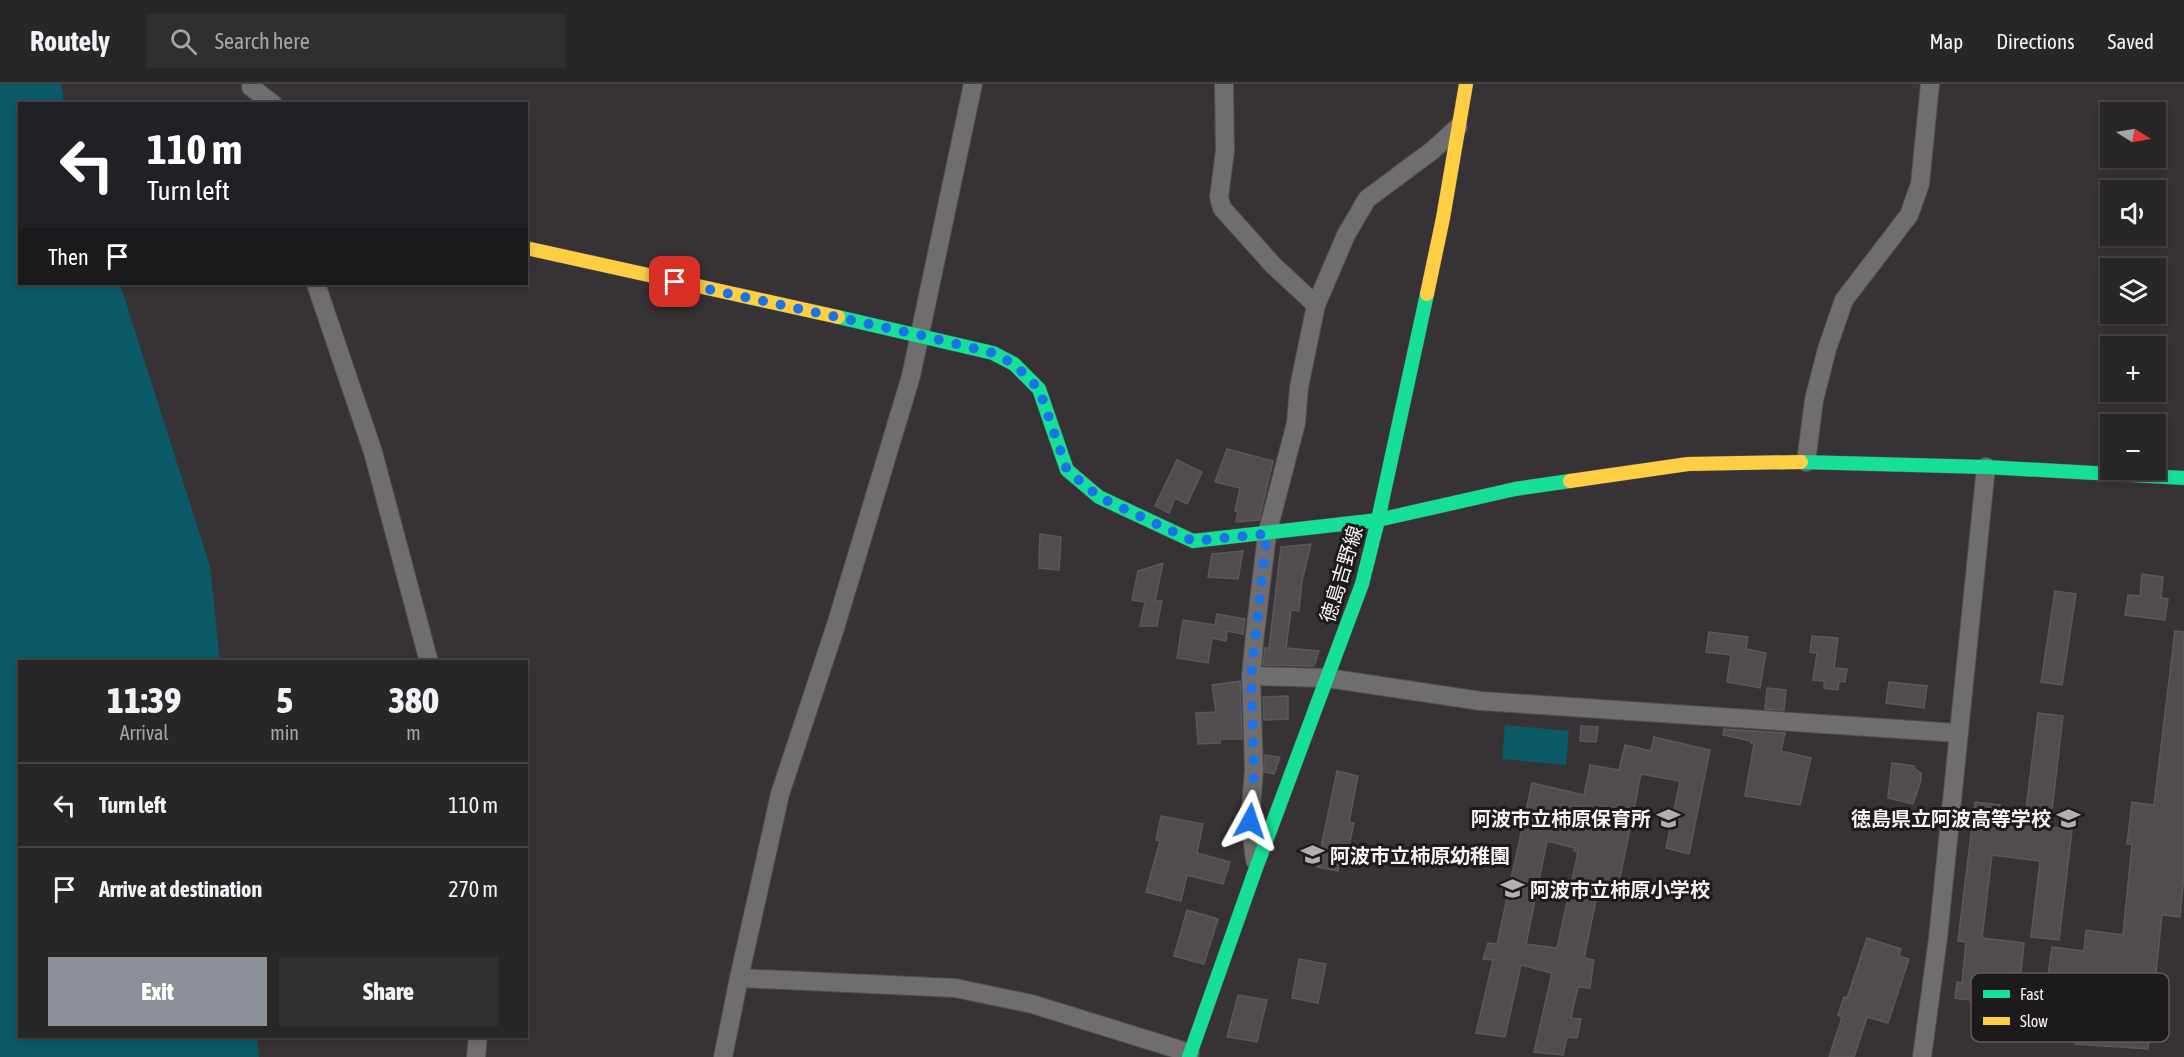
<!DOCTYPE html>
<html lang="en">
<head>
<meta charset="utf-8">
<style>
	body { margin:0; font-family:"Asap Condensed","Noto Sans JP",sans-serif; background:#312e30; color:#f1f3f6; height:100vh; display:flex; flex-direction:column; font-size:22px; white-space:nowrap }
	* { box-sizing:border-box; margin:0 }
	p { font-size:20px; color:#a5a5a8 }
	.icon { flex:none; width:33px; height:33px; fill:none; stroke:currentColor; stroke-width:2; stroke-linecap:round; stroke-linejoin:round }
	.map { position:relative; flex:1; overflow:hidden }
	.panel { position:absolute; left:18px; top:576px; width:510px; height:378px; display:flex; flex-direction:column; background:#292628; border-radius:0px; box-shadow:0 3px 9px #0003,0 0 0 2px #454345 }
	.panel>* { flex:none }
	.guide { position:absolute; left:18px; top:18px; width:510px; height:183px; border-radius:0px; box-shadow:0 3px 9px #0003,0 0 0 2px #454345; background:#202124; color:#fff; overflow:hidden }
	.needle { width:39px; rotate:101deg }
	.buttons { position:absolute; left:2100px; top:18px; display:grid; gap:12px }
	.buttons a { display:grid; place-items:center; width:66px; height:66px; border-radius:0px; background:#292628; box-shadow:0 3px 9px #0003,0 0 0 2px #454345; font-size:30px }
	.pin { position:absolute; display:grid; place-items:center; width:51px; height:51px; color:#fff; margin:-26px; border-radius:12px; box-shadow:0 3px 9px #0006 }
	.me { position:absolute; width:66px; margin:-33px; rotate:5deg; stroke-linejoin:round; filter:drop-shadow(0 0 4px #0008) }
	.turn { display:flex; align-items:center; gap:21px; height:126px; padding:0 30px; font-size:27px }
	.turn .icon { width:78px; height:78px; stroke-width:2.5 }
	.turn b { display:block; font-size:42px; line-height:51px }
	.then { display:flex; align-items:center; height:57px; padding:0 30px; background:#0003; gap:12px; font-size:22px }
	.eta { display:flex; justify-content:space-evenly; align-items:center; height:102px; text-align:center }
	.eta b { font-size:36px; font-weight:800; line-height:42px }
	.action { display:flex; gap:12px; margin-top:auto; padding:12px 30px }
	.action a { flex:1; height:69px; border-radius:0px; background:#8c9099; color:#fff; font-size:24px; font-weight:800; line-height:69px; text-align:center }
	.action a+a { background:#312e30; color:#f1f3f6 }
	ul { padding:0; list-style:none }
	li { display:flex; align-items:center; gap:18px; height:84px; padding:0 30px; border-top:2px solid #454345 }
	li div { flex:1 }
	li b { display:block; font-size:22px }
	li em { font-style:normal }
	header { display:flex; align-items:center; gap:36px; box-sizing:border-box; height:84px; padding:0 30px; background:#292628; border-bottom:2px solid #454345 }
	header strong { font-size:28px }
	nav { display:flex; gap:33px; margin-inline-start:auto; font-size:21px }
	.search { width:420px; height:54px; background:#312e30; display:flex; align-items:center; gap:15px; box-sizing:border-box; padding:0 21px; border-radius:0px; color:#a5a5a8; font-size:22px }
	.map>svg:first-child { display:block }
	.water { fill:#0a5a68 }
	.building { fill:#504c4f; stroke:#5c585a; stroke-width:1.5; fill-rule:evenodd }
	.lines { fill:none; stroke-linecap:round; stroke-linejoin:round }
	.street-casing { stroke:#524e50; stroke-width:20 }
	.fast-casing { stroke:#524e50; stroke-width:15 }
	.slow-casing { stroke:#524e50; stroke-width:15 }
	.street { stroke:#6f6d6e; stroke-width:18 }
	.fast { stroke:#16e098; stroke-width:14 }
	.slow { stroke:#ffcf43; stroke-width:14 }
	.route { stroke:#1a73e8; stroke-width:10; stroke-dasharray:0 18 }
	.labels { text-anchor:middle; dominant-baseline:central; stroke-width:6; stroke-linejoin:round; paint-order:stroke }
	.street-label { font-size:20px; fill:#f6f1f4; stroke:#1d1a1c }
	.poi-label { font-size:20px; font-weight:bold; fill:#f6f1f4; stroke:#1d1a1c; text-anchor:end }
	.key { fill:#1d1a1c; stroke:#5e5a5d; stroke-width:1.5 }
	.key-label { font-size:16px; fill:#f6f1f4 }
</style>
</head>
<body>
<header>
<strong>Routely</strong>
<div class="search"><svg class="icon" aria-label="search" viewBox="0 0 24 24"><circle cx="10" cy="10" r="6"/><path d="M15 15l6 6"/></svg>Search here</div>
<nav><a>Map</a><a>Directions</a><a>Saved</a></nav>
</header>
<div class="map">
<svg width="2184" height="973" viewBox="0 0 2184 973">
	<rect width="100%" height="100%" fill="#373235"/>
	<g class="water">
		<path d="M0,0H61L64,19L20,20V200H120L210,482L220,577L20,578V952L257,953L259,973H0Z"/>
		<path d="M1505,641L1569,647L1566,681L1502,675Z"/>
	</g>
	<g class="building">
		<path d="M1227,365L1273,377L1259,436L1236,438L1238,427H1235L1240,404L1215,398Z"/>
		<path d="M1177,376L1202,388L1187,420L1175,414L1169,429L1155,422Z"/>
		<path d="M1040,450L1061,453L1059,486L1039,484Z"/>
		<path d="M1311,460L1302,497L1299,527L1291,526L1286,564L1319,567L1314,582L1263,581L1265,564H1269L1281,463Z"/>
		<path d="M1243,467L1238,495L1208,493L1212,470Z"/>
		<path d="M1163,479L1155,517H1162L1157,542H1140L1145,518L1132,516L1138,487Z"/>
		<path d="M2142,490L2163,493L2161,514L2168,515L2165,536L2125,531L2128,511L2140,512Z"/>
		<path d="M2055,507L2076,510L2062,601L2041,598Z"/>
		<path d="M1217,530L1245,535L1243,550L1227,547L1226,557L1212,554L1208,579L1177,574L1183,536L1215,541Z"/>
		<path d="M2175,547L2184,548V790L2180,833L2162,831L2148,965L2075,960L2076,950L2040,945L2052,863L2084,867L2086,846L2123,851L2132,760H2127L2132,718L2154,721Z"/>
		<path d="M1709,548L1748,553L1746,565L1766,569L1760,604L1727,598L1731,571L1706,568Z"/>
		<path d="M1812,552L1838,554L1834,584L1847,585L1845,598L1839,597L1838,606L1824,604V597L1813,596L1817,569L1810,568Z"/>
		<path d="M1240,597L1242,655H1220V659L1198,660L1196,629L1216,628L1212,601Z"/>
		<path d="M1889,598L1927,602L1924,624L1886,619Z"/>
		<path d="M1767,604L1786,606L1784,626L1765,625Z"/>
		<path d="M1288,612V635L1264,636L1263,613Z"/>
		<path d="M2038,629L2063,632L2050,743L2072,746L2059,856L2031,853L2040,777L1992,771L1982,854L2024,859L2021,889L2015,888L2011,921L1955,914L1957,898L1962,899L1966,858L1958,857L1975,718L2000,721L1998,738L2024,741Z"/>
		<path d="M1581,642L1598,643L1596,658L1580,657Z"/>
		<path d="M1724,645L1785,649L1781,667L1811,674L1800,721L1745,712L1754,660L1751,659V657L1723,651Z"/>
		<path d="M1654,653L1710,666L1689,770L1666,764L1680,697L1641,690L1620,794L1624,795L1621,816L1597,811L1584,874L1594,876L1590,904L1578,903L1571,934L1581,935L1577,954L1567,953L1563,971L1534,968L1552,889L1521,881L1505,953L1476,949L1493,876L1483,875L1488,859L1497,860L1532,699L1584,711L1590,681L1619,686L1625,661L1651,667ZM1547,757L1575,764L1574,767L1578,768L1557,864L1526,860Z"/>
		<path d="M1265,671L1280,673L1274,690L1265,688Z"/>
		<path d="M1892,679L1914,682L1916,686L1921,689V696L1913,720L1888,714Z"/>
		<path d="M1337,687L1358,692L1349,738L1354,739L1348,766L1342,765L1338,787L1317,783Z"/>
		<path d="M1161,732L1203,740L1197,769L1230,778L1223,800L1187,791L1181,817L1146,808L1160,757L1156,756Z"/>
		<path d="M1187,826L1218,835L1204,880L1174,872Z"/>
		<path d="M1867,854L1901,865L1899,872L1909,875L1888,939L1867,933L1854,973H1829L1842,933L1838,931L1844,913L1847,914Z"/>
		<path d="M1299,875L1326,880L1318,919L1292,914Z"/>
		<path d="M1238,911L1267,916L1257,958L1227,953Z"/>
	</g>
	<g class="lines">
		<defs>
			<g id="street">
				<path d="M1224,0L1225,67L1219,113L1222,124L1273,181L1316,221"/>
				<path d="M251,3L273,20"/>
				<path d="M316,200L373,368L429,578"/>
				<path d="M1806,378L1814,316L1827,265L1844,216L1909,131L1920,100L1930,0"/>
				<path d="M1251,592L1327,594L1481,617L1958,649"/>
				<path d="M1255,776L1250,737L1254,686L1251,592L1255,550L1267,450L1296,339L1299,303L1316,221L1346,151L1367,115L1433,66L1458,43"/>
				<path d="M739,894L955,904L1032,920L1190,969"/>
				<path d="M476,973L478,952"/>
				<path d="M723,973L739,894L780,710L836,541L911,292L973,0"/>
				<path d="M1922,973L1938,854L1986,383"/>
			</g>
			<g id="fast">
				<path d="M838,233L993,269L1014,280L1039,305L1067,386L1099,413L1193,457L1378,436L1515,405L1570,397"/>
				<path d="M1801,378L1986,383L2184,394"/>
				<path d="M1189,973L1256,784L1362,500L1378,436L1427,210"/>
			</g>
			<g id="slow">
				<path d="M526,164L838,233"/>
				<path d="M1427,210L1443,134L1466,0"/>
				<path d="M1570,397L1688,380L1801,378"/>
			</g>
		</defs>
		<use href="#street" class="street-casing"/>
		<use href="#fast" class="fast-casing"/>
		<use href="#slow" class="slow-casing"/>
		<use href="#street" class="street"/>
		<use href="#fast" class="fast"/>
		<use href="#slow" class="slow"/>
	</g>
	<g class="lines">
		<path class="route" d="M675,198L920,251L993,269L1014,280L1039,305L1067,386L1099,413L1193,457L1267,450L1251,592L1254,686L1250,737"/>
	</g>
	<defs>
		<symbol id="school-bare" viewBox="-9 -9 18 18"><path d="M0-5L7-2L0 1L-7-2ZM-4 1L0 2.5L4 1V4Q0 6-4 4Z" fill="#b3aeb1" stroke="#1d1a1c" stroke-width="2.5" paint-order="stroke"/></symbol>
	</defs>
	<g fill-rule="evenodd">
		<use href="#school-bare" x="1652" y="718" width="33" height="33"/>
		<use href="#school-bare" x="2052" y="718" width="33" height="33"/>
		<use href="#school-bare" x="1296" y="754" width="33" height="33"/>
		<use href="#school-bare" x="1496" y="788" width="33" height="33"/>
	</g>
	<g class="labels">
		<g class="street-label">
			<text transform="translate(1341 490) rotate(-73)">徳島吉野線</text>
		</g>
		<g class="poi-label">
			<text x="1651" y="734">阿波市立柿原保育所</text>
			<text x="2051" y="734">徳島県立阿波高等学校</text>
			<text x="1330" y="771" text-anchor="start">阿波市立柿原幼稚園</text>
			<text x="1530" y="805" text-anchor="start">阿波市立柿原小学校</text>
		</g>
	</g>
	<rect x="1971" y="889" width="198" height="69" rx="9" class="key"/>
	<rect x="1983" y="906" width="27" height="8" fill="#16e098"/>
	<rect x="1983" y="933" width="27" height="8" fill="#ffcf43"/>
	<g class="key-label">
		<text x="2020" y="916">Fast</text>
		<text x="2020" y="943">Slow</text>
	</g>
</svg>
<div class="buttons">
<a><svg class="needle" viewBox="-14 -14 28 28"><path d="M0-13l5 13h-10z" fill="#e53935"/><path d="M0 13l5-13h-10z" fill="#a5a5a8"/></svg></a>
<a><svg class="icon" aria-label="sound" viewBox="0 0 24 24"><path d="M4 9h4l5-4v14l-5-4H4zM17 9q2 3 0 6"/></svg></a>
<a><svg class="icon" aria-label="layers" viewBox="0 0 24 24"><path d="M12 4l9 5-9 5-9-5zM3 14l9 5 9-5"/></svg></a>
<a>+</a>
<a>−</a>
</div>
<div class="pin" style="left:675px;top:198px;background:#d93025"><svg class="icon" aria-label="arrive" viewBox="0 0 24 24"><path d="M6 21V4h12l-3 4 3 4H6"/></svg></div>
<svg class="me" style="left:1250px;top:737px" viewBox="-20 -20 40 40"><path d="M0-17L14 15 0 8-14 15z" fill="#1a73e8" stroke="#fff" stroke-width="4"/></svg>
<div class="guide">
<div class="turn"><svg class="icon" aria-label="left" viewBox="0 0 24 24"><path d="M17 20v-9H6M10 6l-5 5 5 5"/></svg><div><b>110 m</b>Turn left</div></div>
<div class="then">Then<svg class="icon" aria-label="arrive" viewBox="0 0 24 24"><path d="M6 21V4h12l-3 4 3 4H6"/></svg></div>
</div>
<section class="panel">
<div class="eta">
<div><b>11:39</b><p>Arrival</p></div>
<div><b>5</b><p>min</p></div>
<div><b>380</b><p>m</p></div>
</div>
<ul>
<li><svg class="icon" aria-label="left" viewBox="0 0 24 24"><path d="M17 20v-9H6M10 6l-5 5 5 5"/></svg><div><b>Turn left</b></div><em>110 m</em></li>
<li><svg class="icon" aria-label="arrive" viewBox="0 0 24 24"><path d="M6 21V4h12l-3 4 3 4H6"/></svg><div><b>Arrive at destination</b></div><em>270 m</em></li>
</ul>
<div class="action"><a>Exit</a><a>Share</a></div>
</section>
</div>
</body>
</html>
